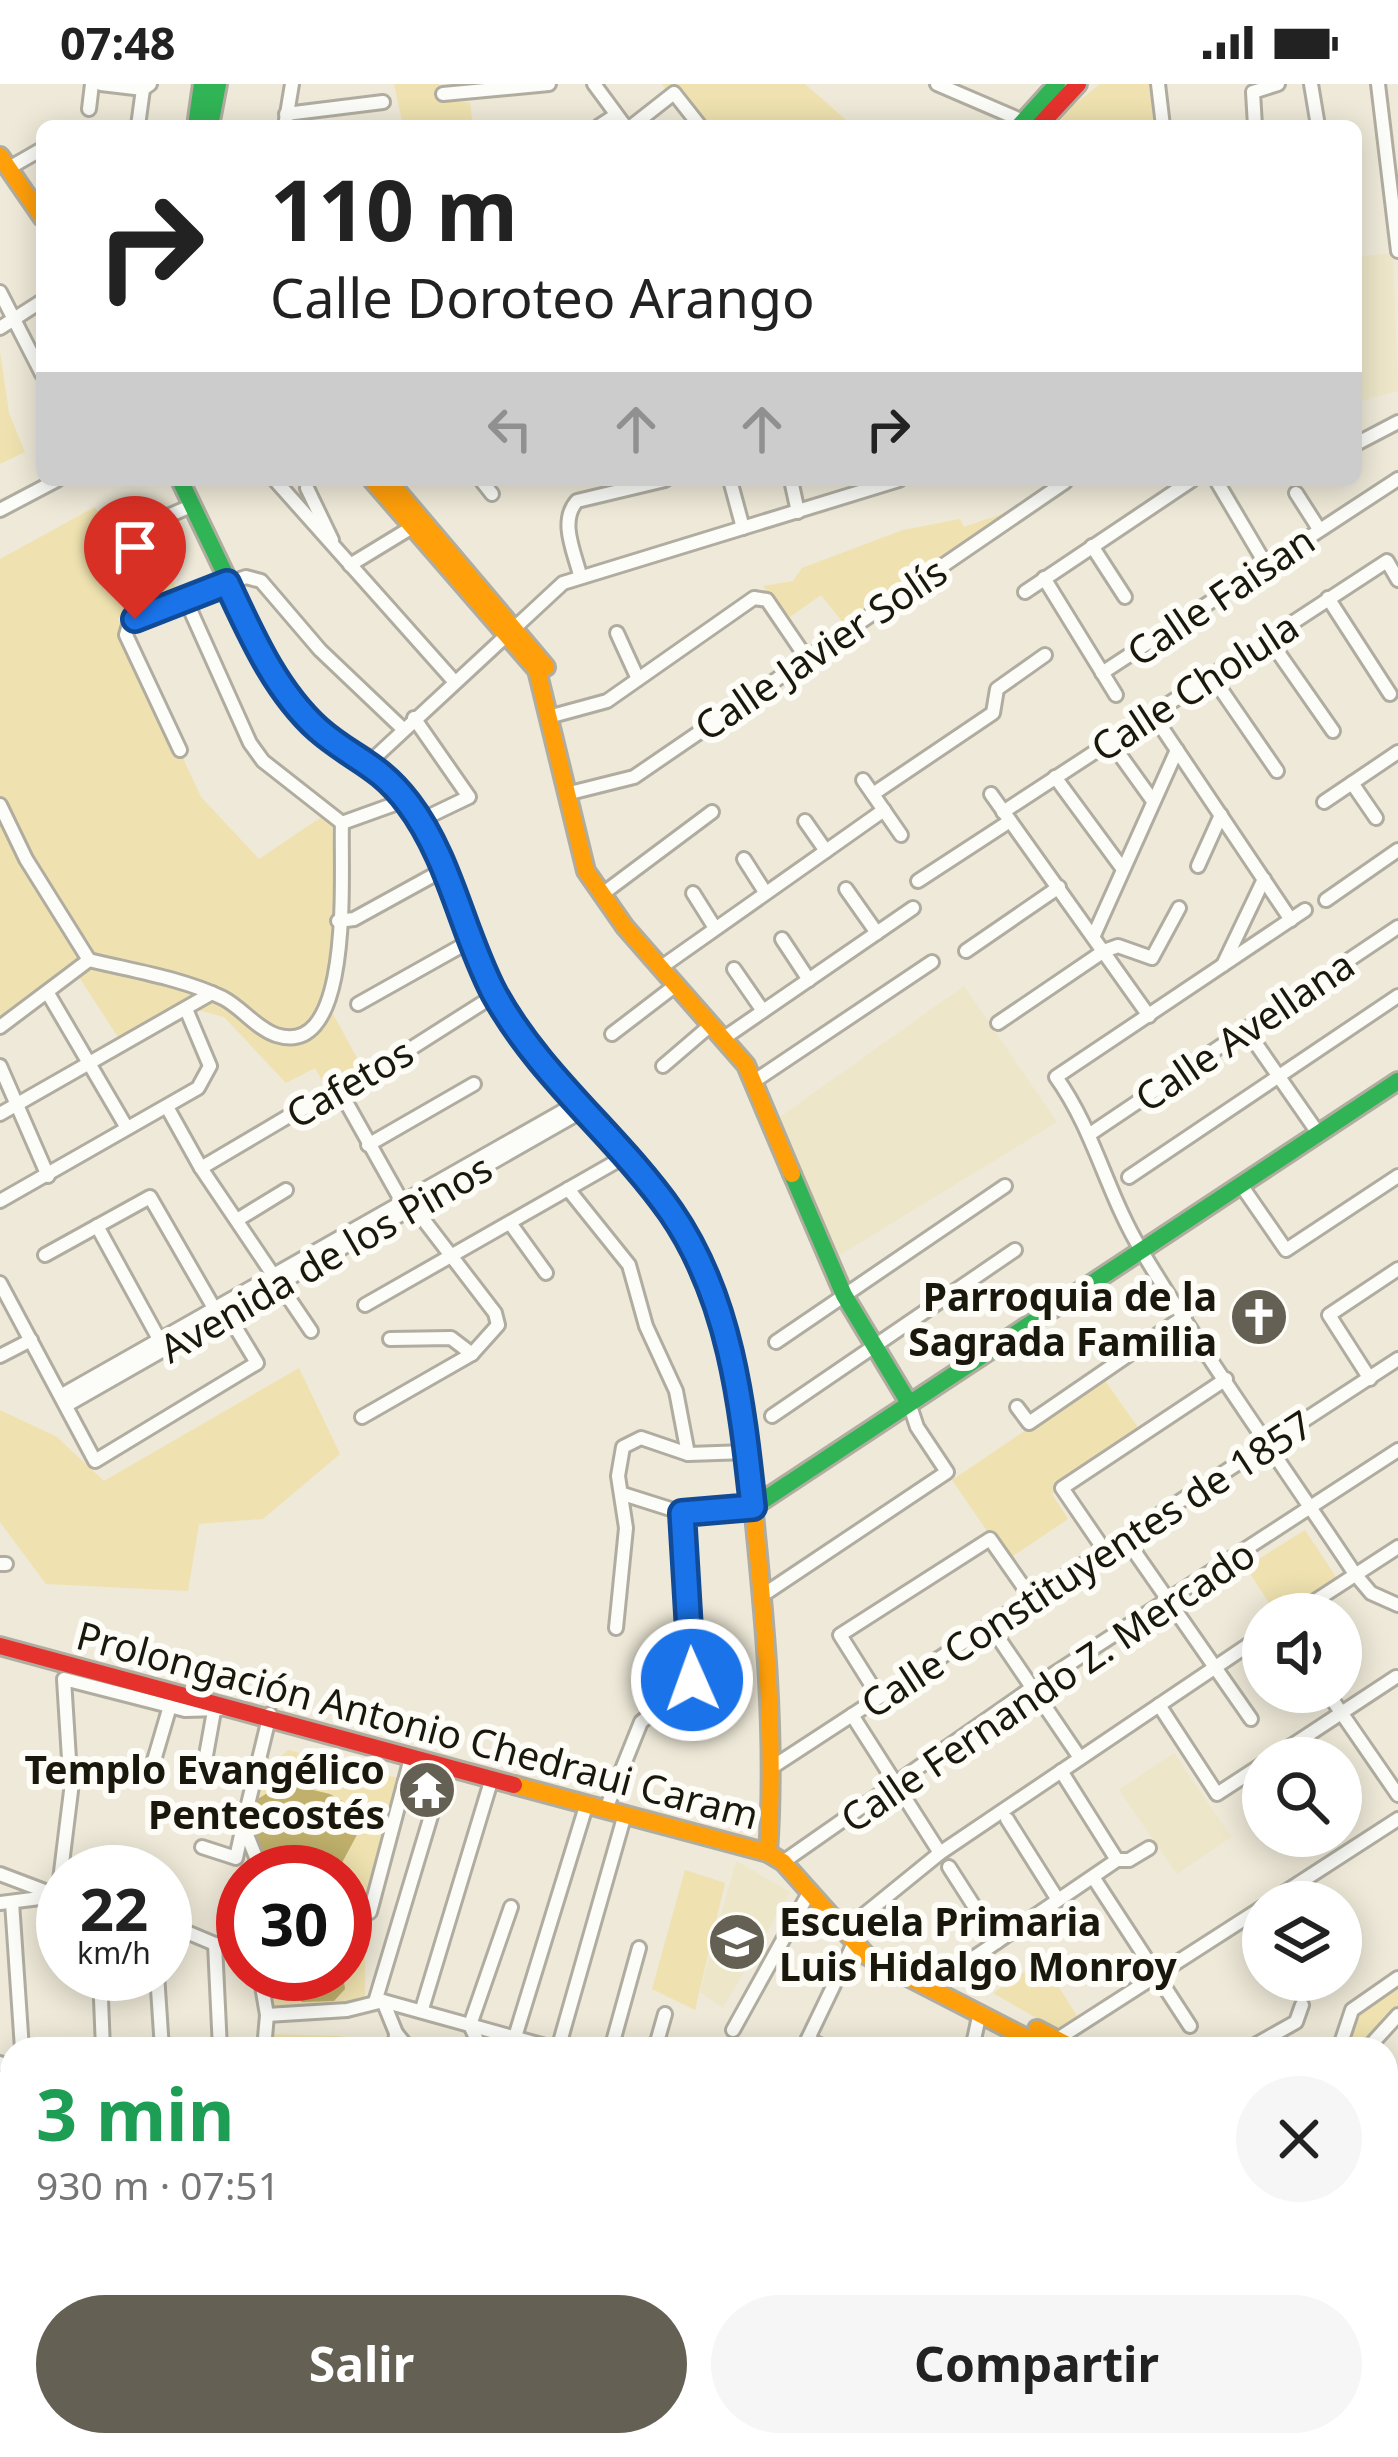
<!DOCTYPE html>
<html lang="es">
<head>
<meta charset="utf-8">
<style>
	body { margin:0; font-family:"Noto Sans",sans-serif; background:#f6f6f6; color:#222; height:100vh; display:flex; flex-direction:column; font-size:45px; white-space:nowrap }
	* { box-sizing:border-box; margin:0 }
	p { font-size:39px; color:#767676 }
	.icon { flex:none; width:66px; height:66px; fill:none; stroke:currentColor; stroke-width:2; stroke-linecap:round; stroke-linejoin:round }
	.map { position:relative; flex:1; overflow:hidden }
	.drawer { position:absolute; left:0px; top:1953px; width:1398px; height:420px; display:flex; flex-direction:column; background:#fff; border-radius:36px 36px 0 0; box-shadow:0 6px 30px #0003 }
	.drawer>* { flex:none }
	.hud { position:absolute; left:36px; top:36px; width:1326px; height:366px; border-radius:18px; box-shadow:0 6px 30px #0003; background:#fff; color:#222; overflow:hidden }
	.controls { position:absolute; left:1242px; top:1509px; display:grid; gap:24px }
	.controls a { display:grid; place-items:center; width:120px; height:120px; border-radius:50%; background:#fff; box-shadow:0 6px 30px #0003; font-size:60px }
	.speed { position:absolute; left:36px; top:1761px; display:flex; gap:24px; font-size:60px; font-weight:700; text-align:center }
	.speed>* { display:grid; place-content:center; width:156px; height:156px; border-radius:50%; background:#fff; box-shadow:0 6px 30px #0003; line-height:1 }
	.speed small { font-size:30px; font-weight:400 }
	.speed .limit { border:18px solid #d22; background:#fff; color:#111 }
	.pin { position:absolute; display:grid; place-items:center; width:102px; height:102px; color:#fff; margin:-123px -51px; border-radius:50% 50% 50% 0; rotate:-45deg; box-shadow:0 0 12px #0007 }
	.pin .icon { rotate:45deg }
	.me { position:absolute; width:132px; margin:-66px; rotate:358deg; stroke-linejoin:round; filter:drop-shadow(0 0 9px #0008) }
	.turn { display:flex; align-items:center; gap:42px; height:252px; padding:0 36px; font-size:54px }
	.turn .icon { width:156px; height:156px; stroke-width:2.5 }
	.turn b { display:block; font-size:84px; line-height:102px }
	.lanes { display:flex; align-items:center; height:114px; padding:0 36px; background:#0003; justify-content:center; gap:60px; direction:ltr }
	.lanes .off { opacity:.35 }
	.round { display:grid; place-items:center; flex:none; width:126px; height:126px; border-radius:63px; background:#f6f6f6 }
	.summary { display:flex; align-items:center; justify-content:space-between; height:204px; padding:0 36px }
	h1 { font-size:72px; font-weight:700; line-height:90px; color:#1e9e55 }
	.cta { display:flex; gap:24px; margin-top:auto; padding:24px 36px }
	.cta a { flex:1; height:138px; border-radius:72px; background:#646053; color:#fff; font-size:48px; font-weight:700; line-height:138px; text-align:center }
	.cta a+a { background:#f6f6f6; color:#222 }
	.status { display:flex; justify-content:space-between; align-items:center; height:84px; padding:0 60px; background:#fff; direction:ltr }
	.status svg { height:33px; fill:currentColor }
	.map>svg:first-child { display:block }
	.built { fill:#ede6c8 }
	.green { fill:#efe2b0 }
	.water { fill:#c0b06c }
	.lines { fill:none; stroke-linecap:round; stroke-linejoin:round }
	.street-casing { stroke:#b0ada0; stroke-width:18 }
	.fast-casing { stroke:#b0ada0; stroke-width:22 }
	.slow-casing { stroke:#b0ada0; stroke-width:22 }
	.jam-casing { stroke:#b0ada0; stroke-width:22 }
	.street { stroke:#fcfcf9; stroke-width:12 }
	.fast { stroke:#30b455; stroke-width:16 }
	.slow { stroke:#ff9f0a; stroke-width:16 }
	.jam { stroke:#e5322d; stroke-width:16 }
	.route-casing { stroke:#114b97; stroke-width:30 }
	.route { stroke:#1a73e8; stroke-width:21 }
	.labels { text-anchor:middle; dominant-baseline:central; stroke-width:12; stroke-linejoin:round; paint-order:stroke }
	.street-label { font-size:39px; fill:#1a170c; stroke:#fdfcf6 }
	.poi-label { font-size:39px; font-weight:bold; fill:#1a170c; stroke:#fdfcf6; text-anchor:end }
</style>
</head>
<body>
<div class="status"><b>07:48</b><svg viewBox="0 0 49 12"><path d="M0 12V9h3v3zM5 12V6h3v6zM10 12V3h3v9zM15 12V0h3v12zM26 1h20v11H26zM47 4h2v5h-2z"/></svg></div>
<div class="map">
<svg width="1398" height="2373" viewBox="0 0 1398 2373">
	<rect width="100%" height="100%" fill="#eee9d8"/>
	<g class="built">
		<path d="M1393,169L1398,307L1356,318V173Z"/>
		<path d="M964,902L1057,1038L835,1174L777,1035Z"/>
		<path d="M1174,1669L1231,1753L1177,1790L1119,1706Z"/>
		<path d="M736,1777L790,1808L723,1924L700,1908Z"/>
		<path d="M1386,2336L1398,2347V2373H1364L1371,2361H1386Z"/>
	</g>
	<g class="green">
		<path d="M394,0H439L443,15L470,19L473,42H403Z"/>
		<path d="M662,0H805L853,42H691Z"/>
		<path d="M1100,0H1149L1154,42H1047Z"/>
		<path d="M0,268L9,329L25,368L0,380Z"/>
		<path d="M95,423L112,451L152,429L177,508L118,534L201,713L259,775L320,734L332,738L337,831L332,928L363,985L331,1012L315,984L286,999L224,933L180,921L118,953L71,881L0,932V475Z"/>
		<path d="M1022,423L845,541L821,511L790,533L763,502L793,497L802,484L903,446L960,435L964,443Z"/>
		<path d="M299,1284L340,1370L263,1435L199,1440L188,1507L46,1500L0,1438V1326L57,1353L104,1397Z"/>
		<path d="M1103,1294L1142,1349L1052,1410L1068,1435L1007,1476L952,1396Z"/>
		<path d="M1305,1446L1338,1496L1285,1530H1276L1246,1483Z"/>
		<path d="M288,1666L402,1695L388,1778L365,1853V1921L275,1922L265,1890H345V1788H262C244,1735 245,1705 288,1666Z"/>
		<path d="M685,1786L725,1799L695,1926L652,1905Z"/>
		<path d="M1042,1876L1077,1932L1059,1947L993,1909Z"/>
		<path d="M1398,1899V1925L1361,1965H1342L1356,1927Z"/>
		<path d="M272,1950L341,1952L340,1965H272Z"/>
		<path d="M1286,2361H1368L1361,2373H1306Z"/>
	</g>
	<g class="water">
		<path d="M284,1699L330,1710L360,1727L358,1749L337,1788H270L256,1752V1716Z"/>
		<path d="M285,1890H343L345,1905L334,1917L302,1918Z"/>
	</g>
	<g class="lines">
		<defs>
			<g id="street">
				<path d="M101,0L143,5L150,0"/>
				<path d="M594,0L625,42"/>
				<path d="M937,0L1030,40"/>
				<path d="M1158,0L1163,42"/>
				<path d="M1311,0L1318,42"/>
				<path d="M1378,0L1398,167"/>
				<path d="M443,10L549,0"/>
				<path d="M89,25L92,0"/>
				<path d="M286,30L383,18"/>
				<path d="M138,42L143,5"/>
				<path d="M285,42L292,0"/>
				<path d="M599,42L616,31"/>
				<path d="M632,42L674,9L700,42"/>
				<path d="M1255,42L1253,8L1278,0"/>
				<path d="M9,84L42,65"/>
				<path d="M0,208L42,290"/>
				<path d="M0,244L42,217"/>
				<path d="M1356,360L1398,338"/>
				<path d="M275,396L453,596"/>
				<path d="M481,396L492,410"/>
				<path d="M730,396L743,444"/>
				<path d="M791,396L798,428"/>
				<path d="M1216,396L1265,479"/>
				<path d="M307,404L332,456"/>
				<path d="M1296,409L1319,445"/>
				<path d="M0,426L57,396"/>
				<path d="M124,451L191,422"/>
				<path d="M1092,462L1125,513"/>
				<path d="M350,481L409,445"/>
				<path d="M580,491C574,467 559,437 577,417L665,396"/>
				<path d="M1044,494L1116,611"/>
				<path d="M1025,508L1192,396"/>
				<path d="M184,512L250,659L263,677L342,739"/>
				<path d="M1328,514L1390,610"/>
				<path d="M617,549L638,595"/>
				<path d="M1268,554L1333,647"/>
				<path d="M1102,589L1398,395"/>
				<path d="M1211,591L1277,687"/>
				<path d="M1152,629L1291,836"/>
				<path d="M552,632L607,617L754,514L767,516L805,572"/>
				<path d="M414,634L469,713L421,736"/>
				<path d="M1110,657L1153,717"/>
				<path d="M180,666L126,551L128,544L156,524L246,493L261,497L320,566L402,644"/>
				<path d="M371,677L563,499L899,396"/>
				<path d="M1055,693L1122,784"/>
				<path d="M863,696L901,751"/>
				<path d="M1352,699L1376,734"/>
				<path d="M566,710L634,693L1065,398"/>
				<path d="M873,710L993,629L997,605L1045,571"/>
				<path d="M991,710L1149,932"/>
				<path d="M1324,718L1398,668"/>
				<path d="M0,721L26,775L89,876"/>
				<path d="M1003,728L1387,477L1398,496"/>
				<path d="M805,737L826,767"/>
				<path d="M342,739L406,716"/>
				<path d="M744,775L765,808"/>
				<path d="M1198,782L1221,731"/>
				<path d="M918,797L1010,737"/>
				<path d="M846,805L877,849"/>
				<path d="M693,809L715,844"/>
				<path d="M601,811L712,728"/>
				<path d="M1326,816L1398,766"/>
				<path d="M1305,826L1056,993C1094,1046 1107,1110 1141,1166C1208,1277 1284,1383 1355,1490L1371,1509L1398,1521"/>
				<path d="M338,837L354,835L443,786"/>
				<path d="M1094,851L1177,666"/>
				<path d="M782,855L809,896"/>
				<path d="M966,867L1059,803"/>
				<path d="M89,876C134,887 181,894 223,914C242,924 256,944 276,951C355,977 340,784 342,739"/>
				<path d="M1223,881L1264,795"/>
				<path d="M660,884L884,726"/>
				<path d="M734,885L763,927"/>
				<path d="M49,911L127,1044"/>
				<path d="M358,920L472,856"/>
				<path d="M998,939L1104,867L1118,862L1152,874L1179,824"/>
				<path d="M0,943L89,876"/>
				<path d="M1245,944L1318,1049"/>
				<path d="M612,950L676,901"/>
				<path d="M724,954L913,824"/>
				<path d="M0,982L48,1092"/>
				<path d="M663,982L712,940"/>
				<path d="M756,996L932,878"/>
				<path d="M341,1009L401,1116"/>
				<path d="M167,1023L201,1084L311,1247"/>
				<path d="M0,1030L212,909"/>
				<path d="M1090,1050L1398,843"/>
				<path d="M368,1061L474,1000"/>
				<path d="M201,1084L294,1029L341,1009L495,911"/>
				<path d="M1129,1093L1398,912"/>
				<path d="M1241,1101L1286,1166L1398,1092"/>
				<path d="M568,1105L629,1181L646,1242L676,1307L688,1370"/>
				<path d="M0,1117L198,1004L210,982L186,925"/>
				<path d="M237,1136L286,1106"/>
				<path d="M510,1139L546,1189"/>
				<path d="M97,1142L159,1255"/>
				<path d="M45,1171L150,1113L214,1224"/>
				<path d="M0,1199L95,1377L257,1279L225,1226"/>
				<path d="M365,1221L626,1072"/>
				<path d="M390,1255L451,1254L472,1270"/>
				<path d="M776,1258L1005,1102"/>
				<path d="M0,1272L31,1256"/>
				<path d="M1370,1295L1329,1231L1398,1185"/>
				<path d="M62,1311L577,1019"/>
				<path d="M67,1321L584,1026"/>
				<path d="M1017,1323L1029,1339L1185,1232"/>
				<path d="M772,1332L1015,1166"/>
				<path d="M362,1333L472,1270L498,1241L495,1229L413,1122"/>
				<path d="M623,1410L683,1429L753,1423"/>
				<path d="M1125,1454L1251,1635"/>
				<path d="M1105,1467L1062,1404L1226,1295"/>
				<path d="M0,1480H6"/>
				<path d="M763,1511L947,1388L917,1343L909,1319"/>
				<path d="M1295,1530L1398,1463"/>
				<path d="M991,1543L1080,1674"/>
				<path d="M616,1544L626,1444L618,1392L623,1363L641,1354L688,1370L747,1368"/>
				<path d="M1327,1608L1398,1711"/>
				<path d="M879,1613L840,1551L990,1455L1032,1515"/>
				<path d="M1159,1621L1217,1710L1263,1680"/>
				<path d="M852,1631L940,1769"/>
				<path d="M1273,1674L1396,1593"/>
				<path d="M205,1677L214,1627"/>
				<path d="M774,1682L1398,1275"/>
				<path d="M1061,1687L1117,1776"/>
				<path d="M150,1690L170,1622"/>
				<path d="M606,1725L641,1638L688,1602L694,1588L683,1429"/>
				<path d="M1007,1735L1058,1816"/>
				<path d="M202,1763L236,1774L243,1742"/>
				<path d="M783,1778L1029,1606L1398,1366"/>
				<path d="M949,1783L997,1858"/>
				<path d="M262,1788L243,1741L270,1630"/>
				<path d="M0,1790L58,1812L71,1707L64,1595L185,1626L221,1625"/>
				<path d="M1093,1793L1190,1942"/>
				<path d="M12,1818L22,1965"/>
				<path d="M1270,1818L1398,1735"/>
				<path d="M0,1819L56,1812"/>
				<path d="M370,1828L411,1674"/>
				<path d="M165,1839L215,1860H243"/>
				<path d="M844,1847L940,1769L1263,1551"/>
				<path d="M215,1860L220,1965"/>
				<path d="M100,1890L103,1965"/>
				<path d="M157,1890L162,1965"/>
				<path d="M260,1890L267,1931L264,1965"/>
				<path d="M941,1896L1117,1776H1129L1149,1764"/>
				<path d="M383,1917L396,1949L395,1965"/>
				<path d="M375,1918L446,1682"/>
				<path d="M422,1925L492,1694"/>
				<path d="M267,1931L347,1926L383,1917L556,1965"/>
				<path d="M733,1946L810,1807"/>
				<path d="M396,1949L409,1965"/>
				<path d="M515,1953L587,1719"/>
				<path d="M808,1955L827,1965"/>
				<path d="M1056,1956L1263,1823"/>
				<path d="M481,1965L470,1941L511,1823"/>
				<path d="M558,1965L625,1730"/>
				<path d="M611,1965L639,1864"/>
				<path d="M655,1965L665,1930"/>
				<path d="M803,1965L855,1857"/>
				<path d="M972,1965L980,1928"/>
				<path d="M1248,1965L1296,1938L1302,1921"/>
				<path d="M1339,1965L1352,1926L1398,1894"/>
				<path d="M1367,1965L1398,1931"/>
				<path d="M0,1979L12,1985"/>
				<path d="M0,2059L12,2062"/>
				<path d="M0,2132L12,2131"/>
				<path d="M1386,2173L1398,2180"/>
				<path d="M1386,2225L1398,2212"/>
				<path d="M1397,2331L1398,2332"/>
				<path d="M54,2361L55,2373"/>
				<path d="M131,2361V2373"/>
				<path d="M637,2361L641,2373"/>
				<path d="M839,2361L858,2373"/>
				<path d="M896,2361L915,2373"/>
				<path d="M1038,2361L1055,2373"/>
				<path d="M1216,2361L1235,2373"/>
				<path d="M445,2373L451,2361"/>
				<path d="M550,2373L551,2361"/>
				<path d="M1170,2373L1177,2361"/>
			</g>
			<g id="fast">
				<path d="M196,42L202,0"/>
				<path d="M210,42L218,0"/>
				<path d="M1019,42L1057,0"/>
				<path d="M180,396L273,590L319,646L371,677L421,736L495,911L545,984L626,1072L686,1155L723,1245L742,1316L749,1381"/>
				<path d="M792,1090L844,1211L909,1319"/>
				<path d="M753,1423L1398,997"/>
				<path d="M1386,2109L1398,2112"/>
				<path d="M861,2373L876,2361"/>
			</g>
			<g id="slow">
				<path d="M0,72L42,133"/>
				<path d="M372,396L537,586L586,787L625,843L746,981L792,1090"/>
				<path d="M388,396L546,583"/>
				<path d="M749,1381C762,1511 777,1638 768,1769"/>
				<path d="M514,1701L768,1769L783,1778L867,1872L1048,1965"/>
				<path d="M1037,1945L1075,1965"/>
			</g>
			<g id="jam">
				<path d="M1039,42L1078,0"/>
				<path d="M0,1562L514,1701"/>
			</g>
		</defs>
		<use href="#street" class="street-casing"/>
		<use href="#fast" class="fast-casing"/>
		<use href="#slow" class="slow-casing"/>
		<use href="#jam" class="jam-casing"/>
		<use href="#street" class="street"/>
		<use href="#fast" class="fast"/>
		<use href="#slow" class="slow"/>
		<use href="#jam" class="jam"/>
	</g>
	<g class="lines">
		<defs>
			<path id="route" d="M135,535L227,499C251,550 275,606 318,645C352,675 378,679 408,719C450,774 462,848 494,909C540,993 617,1051 671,1128C731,1215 742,1322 753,1423L682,1429L692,1596"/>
		</defs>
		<use href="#route" class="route-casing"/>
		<use href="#route" class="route"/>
	</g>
	<defs>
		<symbol id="church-disc" viewBox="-11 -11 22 22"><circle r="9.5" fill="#646053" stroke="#fdfcf6"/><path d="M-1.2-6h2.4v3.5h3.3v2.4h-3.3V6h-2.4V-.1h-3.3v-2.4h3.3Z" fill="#fff"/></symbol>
		<symbol id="temple-disc" viewBox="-11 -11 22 22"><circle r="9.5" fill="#646053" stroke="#fdfcf6"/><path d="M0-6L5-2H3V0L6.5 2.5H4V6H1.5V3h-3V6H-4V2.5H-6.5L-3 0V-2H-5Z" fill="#fff"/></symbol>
		<symbol id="school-disc" viewBox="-11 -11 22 22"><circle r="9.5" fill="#646053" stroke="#fdfcf6"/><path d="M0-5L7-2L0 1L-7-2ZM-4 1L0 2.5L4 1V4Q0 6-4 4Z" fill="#fff"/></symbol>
	</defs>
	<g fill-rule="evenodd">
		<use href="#church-disc" x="1226" y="1200" width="66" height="66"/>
		<use href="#temple-disc" x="394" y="1673" width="66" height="66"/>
		<use href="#school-disc" x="704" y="1825" width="66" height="66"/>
	</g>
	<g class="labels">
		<g class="street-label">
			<text transform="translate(1220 511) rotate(-34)">Calle Faisan</text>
			<text transform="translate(820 564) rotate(-34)">Calle Javier Solís</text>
			<text transform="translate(1194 602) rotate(-33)">Calle Cholula</text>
			<text transform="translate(1244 946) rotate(-34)">Calle Avellana</text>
			<text transform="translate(349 998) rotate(-30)">Cafetos</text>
			<text transform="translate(325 1173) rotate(-30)">Avenida de los Pinos</text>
			<text transform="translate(1086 1479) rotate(-33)">Calle Constituyentes de 1857</text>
			<text transform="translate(1047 1601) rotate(-34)">Calle Fernando Z. Mercado</text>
			<text transform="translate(418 1640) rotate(15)">Prolongación Antonio Chedraui Caram</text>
		</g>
		<g class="poi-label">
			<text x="1217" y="1211">Parroquia de la<tspan x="1217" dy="45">Sagrada Familia</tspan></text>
			<text x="385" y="1684">Templo Evangélico<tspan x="385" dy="45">Pentecostés</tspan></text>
			<text x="779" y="1836" text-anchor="start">Escuela Primaria<tspan x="779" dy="45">Luis Hidalgo Monroy</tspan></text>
		</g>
	</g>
</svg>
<div class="controls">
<a><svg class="icon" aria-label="sound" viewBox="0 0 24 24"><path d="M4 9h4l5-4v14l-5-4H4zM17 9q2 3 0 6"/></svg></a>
<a><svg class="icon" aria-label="search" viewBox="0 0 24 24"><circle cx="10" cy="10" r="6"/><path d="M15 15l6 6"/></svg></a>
<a><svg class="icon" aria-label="layers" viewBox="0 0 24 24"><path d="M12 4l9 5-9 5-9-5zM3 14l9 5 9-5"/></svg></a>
</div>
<div class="speed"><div>22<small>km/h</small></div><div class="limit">30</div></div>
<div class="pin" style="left:135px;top:535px;background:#d93025"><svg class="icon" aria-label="arrive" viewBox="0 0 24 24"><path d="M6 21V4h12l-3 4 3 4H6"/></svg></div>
<svg class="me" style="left:692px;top:1596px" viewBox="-20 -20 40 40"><circle r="17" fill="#1a73e8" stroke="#fff" stroke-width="3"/><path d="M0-11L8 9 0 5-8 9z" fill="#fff"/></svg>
<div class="hud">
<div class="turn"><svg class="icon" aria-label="right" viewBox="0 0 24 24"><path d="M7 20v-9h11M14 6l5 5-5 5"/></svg><div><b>110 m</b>Calle Doroteo Arango</div></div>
<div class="lanes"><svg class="icon off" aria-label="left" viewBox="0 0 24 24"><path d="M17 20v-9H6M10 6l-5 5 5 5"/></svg><svg class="icon off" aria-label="ahead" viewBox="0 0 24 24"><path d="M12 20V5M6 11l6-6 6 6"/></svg><svg class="icon off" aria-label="ahead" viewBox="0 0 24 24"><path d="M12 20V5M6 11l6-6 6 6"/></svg><svg class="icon" aria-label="right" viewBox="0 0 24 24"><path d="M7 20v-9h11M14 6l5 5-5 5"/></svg></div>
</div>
<section class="drawer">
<div class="summary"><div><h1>3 min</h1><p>930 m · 07:51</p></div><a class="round"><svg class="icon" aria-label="close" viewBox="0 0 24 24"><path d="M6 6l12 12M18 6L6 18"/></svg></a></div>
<div class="cta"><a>Salir</a><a>Compartir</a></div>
</section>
</div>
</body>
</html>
